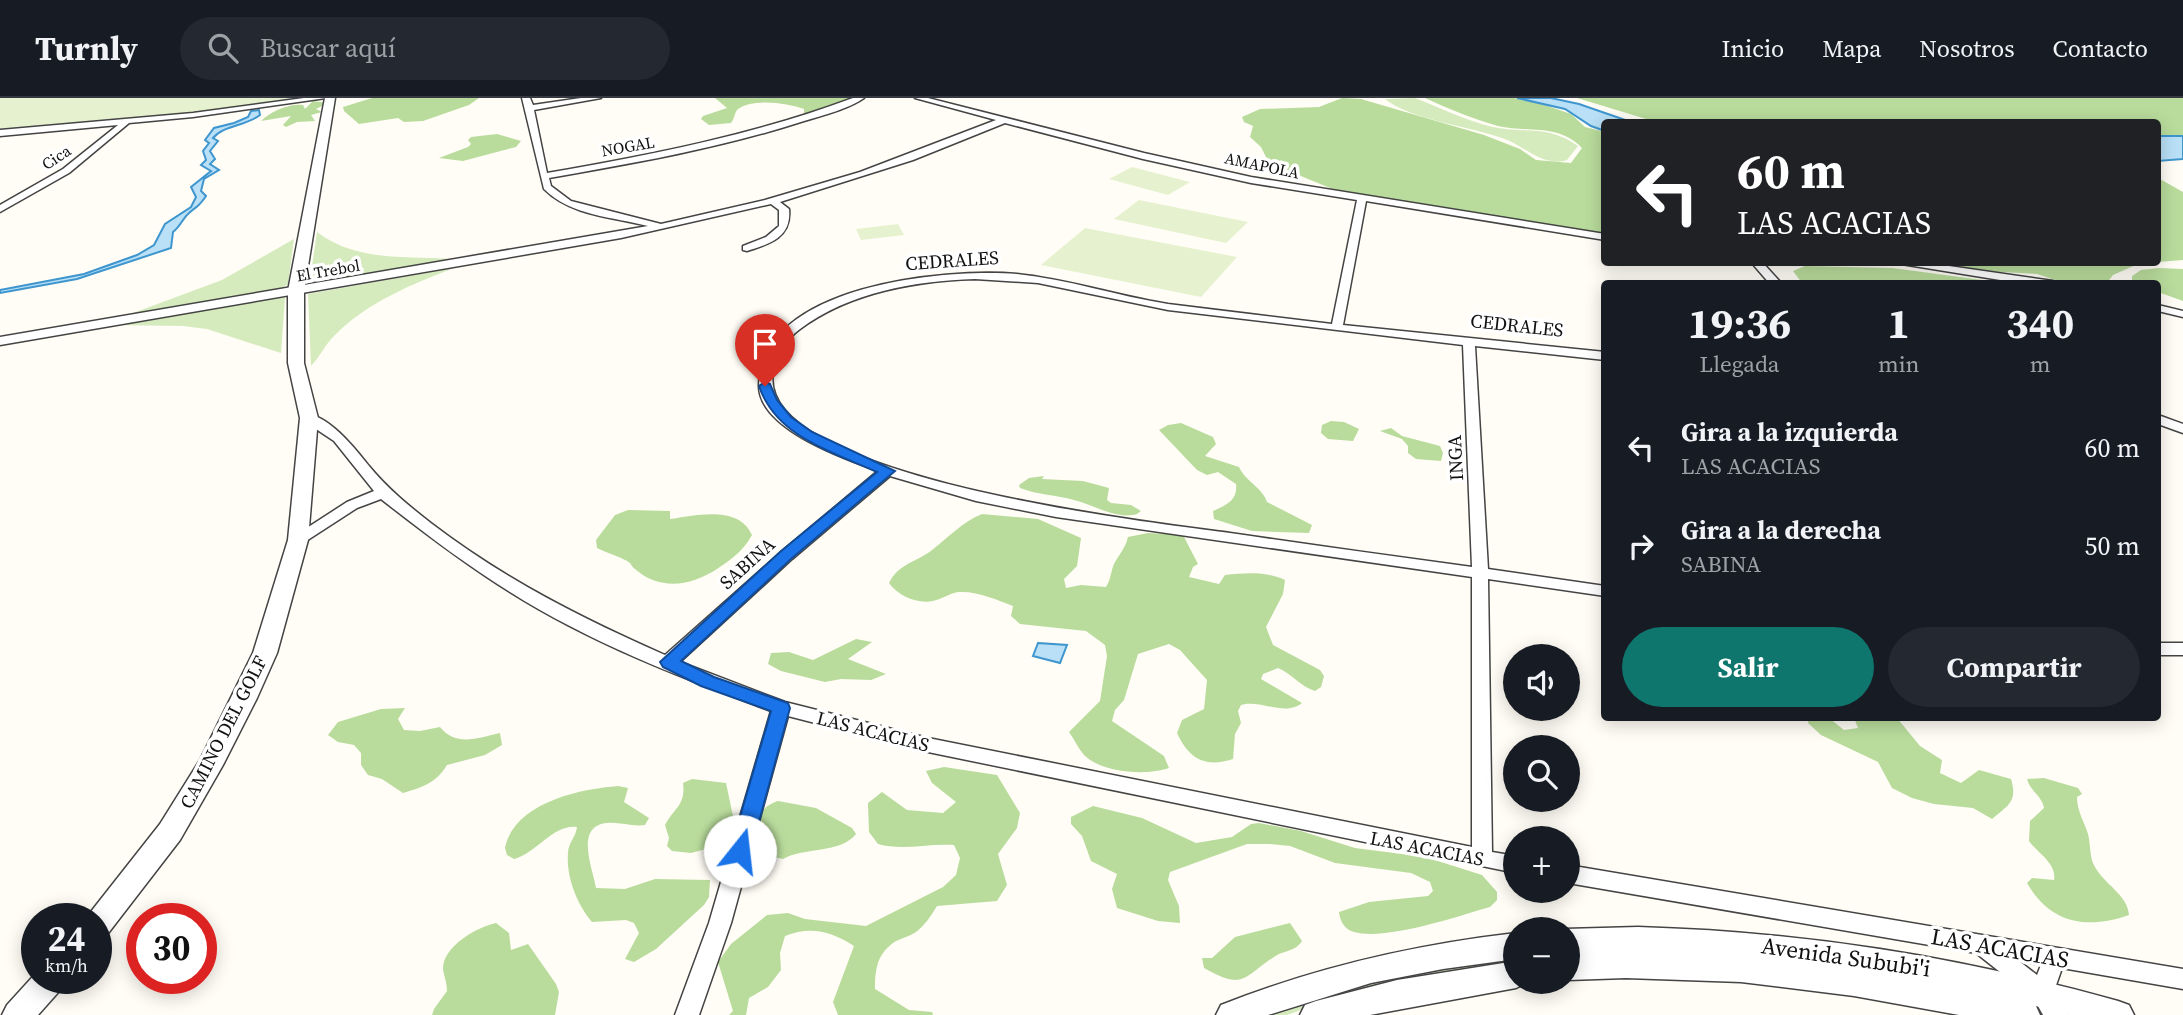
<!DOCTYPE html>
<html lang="es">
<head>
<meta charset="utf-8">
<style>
	body { margin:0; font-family:"Source Serif 4",serif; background:#242831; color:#f1f3f6; height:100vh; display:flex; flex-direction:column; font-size:26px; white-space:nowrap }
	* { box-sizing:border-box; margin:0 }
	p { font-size:23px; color:#9ea1a6 }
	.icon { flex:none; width:38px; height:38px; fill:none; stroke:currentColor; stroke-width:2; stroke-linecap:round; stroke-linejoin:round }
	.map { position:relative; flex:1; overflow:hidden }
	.panel { position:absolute; left:1601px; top:182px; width:560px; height:441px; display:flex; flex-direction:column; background:#171b24; border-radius:7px; box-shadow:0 4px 18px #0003 }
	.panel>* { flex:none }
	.hud { position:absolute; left:1601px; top:21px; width:560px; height:147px; border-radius:7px; box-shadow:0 4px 18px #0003; background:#202124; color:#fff; overflow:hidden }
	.tools { position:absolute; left:1503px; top:546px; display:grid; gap:14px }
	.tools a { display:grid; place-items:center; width:77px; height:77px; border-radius:50%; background:#171b24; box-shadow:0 4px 18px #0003; font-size:35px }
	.speed { position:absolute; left:21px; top:805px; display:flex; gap:14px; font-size:35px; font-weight:700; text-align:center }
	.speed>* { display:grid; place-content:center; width:91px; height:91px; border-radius:50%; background:#171b24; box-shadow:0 4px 18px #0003; line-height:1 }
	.speed small { font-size:18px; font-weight:400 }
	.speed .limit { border:10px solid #d22; background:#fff; color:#111 }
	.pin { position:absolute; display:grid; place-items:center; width:60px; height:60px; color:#fff; margin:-72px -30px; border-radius:50% 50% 50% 0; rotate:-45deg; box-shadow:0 0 7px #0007 }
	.pin .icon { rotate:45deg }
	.me { position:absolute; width:77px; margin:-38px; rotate:16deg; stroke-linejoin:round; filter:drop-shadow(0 0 5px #0008) }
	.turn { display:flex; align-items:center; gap:24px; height:147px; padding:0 21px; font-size:32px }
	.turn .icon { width:91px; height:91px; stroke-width:2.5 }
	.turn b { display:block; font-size:49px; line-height:60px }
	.eta { display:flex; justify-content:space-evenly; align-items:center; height:119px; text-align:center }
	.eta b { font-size:42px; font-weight:700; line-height:49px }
	.button { display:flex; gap:14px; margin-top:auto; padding:14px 21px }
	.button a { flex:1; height:80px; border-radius:42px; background:#0f766e; color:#fff; font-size:28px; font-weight:700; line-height:80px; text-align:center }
	.button a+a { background:#242831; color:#f1f3f6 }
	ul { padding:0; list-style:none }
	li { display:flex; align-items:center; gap:21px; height:98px; padding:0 21px }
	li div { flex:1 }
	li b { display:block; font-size:26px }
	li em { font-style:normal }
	header { display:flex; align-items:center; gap:42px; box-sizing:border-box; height:98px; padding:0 35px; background:#171b24; border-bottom:2px solid #363941 }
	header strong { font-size:33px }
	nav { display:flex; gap:38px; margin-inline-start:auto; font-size:24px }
	.search { width:490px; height:63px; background:#242831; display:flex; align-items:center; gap:18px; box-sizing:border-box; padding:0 24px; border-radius:38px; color:#9ea1a6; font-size:26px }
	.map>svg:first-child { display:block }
	.green { fill:#d5ebbd }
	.forest { fill:#b9dc9c }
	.pitch { fill:#e6f2cf }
	.water { fill:#b9e0f7; stroke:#3f96cf; stroke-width:2 }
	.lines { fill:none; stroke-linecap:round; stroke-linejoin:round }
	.minor-casing { stroke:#444; stroke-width:3 }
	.tertiary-casing { stroke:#444; stroke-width:3 }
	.minor { fill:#fff; fill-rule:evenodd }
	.tertiary { fill:#fff; fill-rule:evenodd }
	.route { fill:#1a73e8; stroke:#114b97; stroke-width:2 }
	.labels { text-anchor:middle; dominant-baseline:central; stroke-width:7; stroke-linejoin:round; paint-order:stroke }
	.far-street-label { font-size:16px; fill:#111; stroke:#fff }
	.street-label { font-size:19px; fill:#111; stroke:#fff }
	.near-street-label { font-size:23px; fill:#111; stroke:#fff }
</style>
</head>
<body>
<header>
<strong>Turnly</strong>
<div class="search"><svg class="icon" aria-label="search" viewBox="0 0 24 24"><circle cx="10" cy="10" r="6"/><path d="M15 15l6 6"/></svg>Buscar aquí</div>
<nav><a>Inicio</a><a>Mapa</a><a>Nosotros</a><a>Contacto</a></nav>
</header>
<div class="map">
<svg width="2183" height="917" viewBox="0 0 2183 917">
	<rect width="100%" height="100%" fill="#fffdf5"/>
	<g class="green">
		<path d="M1415,0C1441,10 1466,23 1493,29C1525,36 1547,26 1578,48L1567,62C1543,70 1524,47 1502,40C1471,29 1409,21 1385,1Z"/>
		<path d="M317,134C356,164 408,158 452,161L315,184L310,182Z"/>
		<path d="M294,141L288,186L282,190L125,218L222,182Z"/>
		<path d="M454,170C412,186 366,205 334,238C325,247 319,260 311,268L308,196Z"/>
		<path d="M280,200H285L281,255L207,231L183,228L114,227Z"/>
		<path d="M1515,859V865L1315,907L1287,917H1267C1347,888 1431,869 1515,859Z"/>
	</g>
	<g class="forest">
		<path d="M372,0H479L469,7L423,23L404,24L398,20L359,26L344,13L343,9Z"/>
		<path d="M715,0H854L811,16H804V11C787,5 754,0 738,11C734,15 735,20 731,25L709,27L701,21L703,18L727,10Z"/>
		<path d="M1342,0L1361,1L1484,37L1520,51L1536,62L1571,65L1582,50C1558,25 1527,35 1498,28C1474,21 1448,11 1425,0H1514L1539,5L1571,16L1585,29L1605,34V137L1480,119L1464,120L1447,117L1434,111L1335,92L1286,72L1267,61L1261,49L1250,39L1253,28L1244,24L1242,19L1260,11L1319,9Z"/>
		<path d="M1577,0H2183V47H2158V24H1656Z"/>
		<path d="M313,3L328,5L316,11L322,14L311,17L315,23L297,24L286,29L283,27L291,18L261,23C270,14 289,5 303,7L305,11Z"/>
		<path d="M497,36L521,43L516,49L463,63L439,60L468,49L471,46L468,42L471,39Z"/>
		<path d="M2158,80L2183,94V162L2158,164Z"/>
		<path d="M1902,165H2140L2113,177L2106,186L2064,185L2037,176L1947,171Z"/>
		<path d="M1805,168L1892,170L2005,185H1802L1793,173Z"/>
		<path d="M2159,170L2183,171V203L2158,194V186L2132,185V178L2141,172Z"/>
		<path d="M1331,323L1344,324L1359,331L1353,343L1328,341L1321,335L1322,327Z"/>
		<path d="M1181,325L1213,339L1216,346L1205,358L1239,369C1246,384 1262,389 1267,404L1312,427L1309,435L1252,433L1214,421L1213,413C1227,407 1238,402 1236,386L1218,374L1207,377L1197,372L1159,332L1168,327Z"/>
		<path d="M1391,330L1402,338L1440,348L1443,355L1441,363L1416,361L1408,355V348L1402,341L1380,333Z"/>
		<path d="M1044,378L1042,381L1083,383L1109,390L1107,402L1111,405L1131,407L1141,413L1137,416C1117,422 1094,407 1074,402C1056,397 1038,397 1020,390L1019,387L1029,380Z"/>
		<path d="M628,412L670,413V421C697,417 739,407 752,437C743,453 732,461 717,471C691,488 660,493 635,471C631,468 632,466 627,463C618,458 607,455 597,450L596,442L615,417Z"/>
		<path d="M982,416L1038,421L1081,440L1077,468L1064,481L1066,490L1081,487L1106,489C1110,482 1110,479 1112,472C1114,461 1125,453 1128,439L1148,435L1183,437L1198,466L1193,469L1189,479L1219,486L1225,477C1246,475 1265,473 1285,482L1283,496L1266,529L1273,547L1320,572L1324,578L1321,589L1315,593C1301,589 1292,576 1278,570L1263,576L1261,581L1302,605C1285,619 1260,601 1241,607L1238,613L1241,625L1235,636L1233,661C1205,670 1189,661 1177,635L1182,622L1204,611L1207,582L1180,552L1169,546L1138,556L1124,602L1115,612L1112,623L1164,658L1169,670C1146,678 1102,675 1084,657C1078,650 1074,641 1069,634L1100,603L1107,558L1105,547L1086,533L1020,526L1011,518L1013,508C997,502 978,493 959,494C950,495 942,501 933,503C917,506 898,498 889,485C899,465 917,464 932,452C949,439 962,424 982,416Z"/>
		<path d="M856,541L872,544L848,561L886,576L871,582L841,581L825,584L781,573L768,566L771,555L789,554L813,562Z"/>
		<path d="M405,610L398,621L404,632L420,633L440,629C456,649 478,640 500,635L502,647L485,657L447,667C436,685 423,689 403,695L382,681L368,677L361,667V655L354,647L338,644L328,637L338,624L381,611Z"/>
		<path d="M1809,620H1829L1844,632L1858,630L1854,620H1897L1920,648L1942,662L1940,675L1961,685L1979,672L2011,681C2018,704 2008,707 1992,721L1973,710L1934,706L1912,700L1892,690L1878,664L1821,637L1808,625Z"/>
		<path d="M944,669L997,677L1020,715L1017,730L998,756L1007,787L997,803L937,808C931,818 925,827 916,834C910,838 902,840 896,843C877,855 875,871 875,891L909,912L932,914L933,917H838L833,904L854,848C831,833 810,828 785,838L780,855L781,872L768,889L749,900L746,917H729L733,913L718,864L731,846L767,817L788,815L805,821L866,828L943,789L956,777L960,760L954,747C927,745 903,753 878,746L869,734L868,705L882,694L907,712L943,715L956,704L932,685L926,673Z"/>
		<path d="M2044,680L2078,690L2082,696L2077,699C2077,713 2084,723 2088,736C2091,747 2089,759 2095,769C2104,786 2128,797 2129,817C2086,832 2050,825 2027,785L2032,780L2054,782C2057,765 2037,755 2029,743L2030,723L2044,710C2042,698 2030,693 2027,681Z"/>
		<path d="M692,681L726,685L734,723L730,731L710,750L691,755L672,753L667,748L669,740L665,727C674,710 686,707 683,685Z"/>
		<path d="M618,688L628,690L624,704L649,720L645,727C633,729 620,724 607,725C574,728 593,771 596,790L625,791L655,781L710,782L709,799L704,807L656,851L634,864L625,861L639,835L634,825L626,822L592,824C577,806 566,779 568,755C568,745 576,739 577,729C553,726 537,755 514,761L507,757L505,750C514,705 579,691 618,688Z"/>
		<path d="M778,703L816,710L852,730L856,736C840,756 804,749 783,761L774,759L775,743L760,735L756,729C760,715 763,708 778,703Z"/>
		<path d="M1093,708L1142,720L1196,745L1232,739L1251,726L1259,725L1301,733L1355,750L1425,759L1482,777L1497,794V802L1490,809C1458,818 1386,843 1354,834C1344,831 1340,823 1339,814L1369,804L1428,798L1433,793L1430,784L1411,775L1335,765L1290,748L1269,746H1247L1170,774L1168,782L1179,808L1180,825L1158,823L1117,810L1112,791L1117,776L1091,763L1082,738L1071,726V719Z"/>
		<path d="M496,825L509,835L511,852L528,846L556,886L559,894L555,917H432L434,911L447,893C447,885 444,878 443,871C443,848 477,829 496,825Z"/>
		<path d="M1290,825L1302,843C1295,854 1284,852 1274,859C1241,881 1244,892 1204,870L1202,860H1212L1235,839Z"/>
	</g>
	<g class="pitch">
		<path d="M0,0H305L120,24L0,31Z"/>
		<path d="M1132,69L1190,84L1168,97L1109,81Z"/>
		<path d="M1139,102L1248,124L1226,145L1114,121Z"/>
		<path d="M898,126L904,137L861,142L856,131Z"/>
		<path d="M1085,130L1237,159L1201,199L1041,167Z"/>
	</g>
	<g class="water">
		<path d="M1517,0H1551L1579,6L1631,24H1605V33L1591,28L1565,11Z"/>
		<path d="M259,12L260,17C246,28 224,27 213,40L218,43L210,53L215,61L210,66L219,72L204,81L201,93L206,98C198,110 199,106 189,115C182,121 181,128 173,134L171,150L77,181L0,195V192L84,176L137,157L154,147L165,126L191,109L196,99L191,89L211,73L201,67L206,62L203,53L209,45L205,42L214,30L234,25L248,19L251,13Z"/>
		<path d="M2158,38H2183V61L2158,63Z"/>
		<path d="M1038,545L1067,547L1060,565L1033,558Z"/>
	</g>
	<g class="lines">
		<defs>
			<g id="minor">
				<path d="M304,0H326L193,19L129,25L69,75L0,114V107L63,71L118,27L0,38V32L193,15Z"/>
				<path d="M522,0H530L533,7L581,0H601L534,12L547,75C651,57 754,37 853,0H864C848,11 824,17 804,23C721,50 635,65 549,80L551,88L571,103L661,126L765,102L860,74L996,22L915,0H928L1144,55L1251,79L1605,136V142L1366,103L1343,227L1605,254V262L1475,248L1488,471L1605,488V498L1488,481L1492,754L1516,758V775L928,654L788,618L731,825L699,917H675L709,825L771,613C682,580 591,545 510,494C465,466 423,434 381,401L357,410L303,445H293L290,442L293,439L347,404L374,393L334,343L304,323V317C326,313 357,353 369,368C388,391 409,408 432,426C504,481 583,521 665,557L780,455L878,373C845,361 758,331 759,287C760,187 945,170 1017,176C1068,181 1117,198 1168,206C1223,213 1277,219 1332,226L1357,102L1251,85L1143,61L1005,25L913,62L780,104L789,111C792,139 770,146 747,153L743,152V148L766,139L779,128V112L771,106L621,140L0,247V239L648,128C613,119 571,118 544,91ZM975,181L1038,185L1168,212L1463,247L1472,469C1391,458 1311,447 1230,435C1156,425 755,380 773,275C776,257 785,242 800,231C850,194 914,183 975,181ZM890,378L976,403L1056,419L1472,479V749L928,640L785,604L680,564L792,461Z"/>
				<path d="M1751,164H1762L1782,186H1770Z"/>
				<path d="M1889,164H1921L2053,183L2058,186H2025Z"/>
				<path d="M2158,207L2183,213V219L2158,213Z"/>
				<path d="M2158,317L2183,326V335L2158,326Z"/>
				<rect x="2158" y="545" width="25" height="12"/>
				<path d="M1568,767L2183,871V891L2062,870L2054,893L2068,917H2043L2034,901L1976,855L1568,785ZM2019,863L2041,867L2037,877Z"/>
			</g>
			<g id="tertiary">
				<path d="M325,0H335L304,193V265L318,320L308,442L277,555L257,600L223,667L180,742L106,838L96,842V821L86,820L160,726L200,662L253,555L288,442L300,320L288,265V193Z"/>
				<path d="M1638,829C1806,834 1956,858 2118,903L2129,907L2134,917H2068L2036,908L2040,917H1959L1854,898L1741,884L1626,880L1568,882V831H1565Z"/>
				<path d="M1516,835V861L1443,871L1371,885L1268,917H1216L1221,907C1317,869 1413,847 1516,835Z"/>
				<path d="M1516,863V884H1528L1516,890L1370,917H1300L1305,907L1316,903L1397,882Z"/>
				<path d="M37,874V880H66L62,890L38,917H2L7,907Z"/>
			</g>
		</defs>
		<use href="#minor" class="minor-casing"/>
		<use href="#tertiary" class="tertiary-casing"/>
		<use href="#minor" class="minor"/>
		<use href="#tertiary" class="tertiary"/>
	</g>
	<path class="route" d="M765,284L770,286L777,302L791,319L812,334L895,373L791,461L681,563L714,579L788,605L790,610L751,753L747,759L740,762L733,759L730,753L771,613L701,588L663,569L660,564L780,454L877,374C833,354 776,339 759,288Z"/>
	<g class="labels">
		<g class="far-street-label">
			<text transform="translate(628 48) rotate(-10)">NOGAL</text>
			<text transform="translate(56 59) rotate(-34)">Cica</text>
			<text transform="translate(1262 67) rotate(12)">AMAPOLA</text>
			<text transform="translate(328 172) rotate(-10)">El Trebol</text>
		</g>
		<g class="street-label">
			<text transform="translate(952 162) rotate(-4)">CEDRALES</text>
			<text transform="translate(1517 227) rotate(6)">CEDRALES</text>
			<text transform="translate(1455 360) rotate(-93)">INGA</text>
			<text transform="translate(747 465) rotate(-42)">SABINA</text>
			<text transform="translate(873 633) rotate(14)">LAS ACACIAS</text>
			<text transform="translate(223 634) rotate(-63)">CAMINO DEL GOLF</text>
			<text transform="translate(1427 750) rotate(11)">LAS ACACIAS</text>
		</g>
		<g class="near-street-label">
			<text transform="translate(2000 850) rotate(10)">LAS ACACIAS</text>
			<text transform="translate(1846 859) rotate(8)">Avenida Sububi'i</text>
		</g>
	</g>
</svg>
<div class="tools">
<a><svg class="icon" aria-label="sound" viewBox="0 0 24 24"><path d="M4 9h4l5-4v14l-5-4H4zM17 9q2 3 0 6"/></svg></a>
<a><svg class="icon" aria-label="search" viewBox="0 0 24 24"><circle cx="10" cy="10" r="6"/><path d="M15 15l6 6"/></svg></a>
<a>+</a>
<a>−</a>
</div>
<div class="speed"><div>24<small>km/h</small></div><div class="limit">30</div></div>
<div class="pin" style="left:765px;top:288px;background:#d93025"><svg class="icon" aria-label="arrive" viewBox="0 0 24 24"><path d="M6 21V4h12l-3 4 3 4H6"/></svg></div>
<svg class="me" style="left:740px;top:753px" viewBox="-20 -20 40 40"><circle r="19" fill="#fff"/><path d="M0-13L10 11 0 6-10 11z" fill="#1a73e8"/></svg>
<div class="hud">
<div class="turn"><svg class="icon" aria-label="left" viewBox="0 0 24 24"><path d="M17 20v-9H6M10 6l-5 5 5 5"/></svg><div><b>60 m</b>LAS ACACIAS</div></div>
</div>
<section class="panel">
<div class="eta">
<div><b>19:36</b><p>Llegada</p></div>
<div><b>1</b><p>min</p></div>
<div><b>340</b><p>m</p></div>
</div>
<ul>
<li><svg class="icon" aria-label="left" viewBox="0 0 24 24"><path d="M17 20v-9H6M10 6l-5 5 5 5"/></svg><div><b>Gira a la izquierda</b><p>LAS ACACIAS</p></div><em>60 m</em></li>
<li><svg class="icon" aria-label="right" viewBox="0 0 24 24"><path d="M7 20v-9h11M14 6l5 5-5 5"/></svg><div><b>Gira a la derecha</b><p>SABINA</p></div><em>50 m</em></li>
</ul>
<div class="button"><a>Salir</a><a>Compartir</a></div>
</section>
</div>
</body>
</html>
